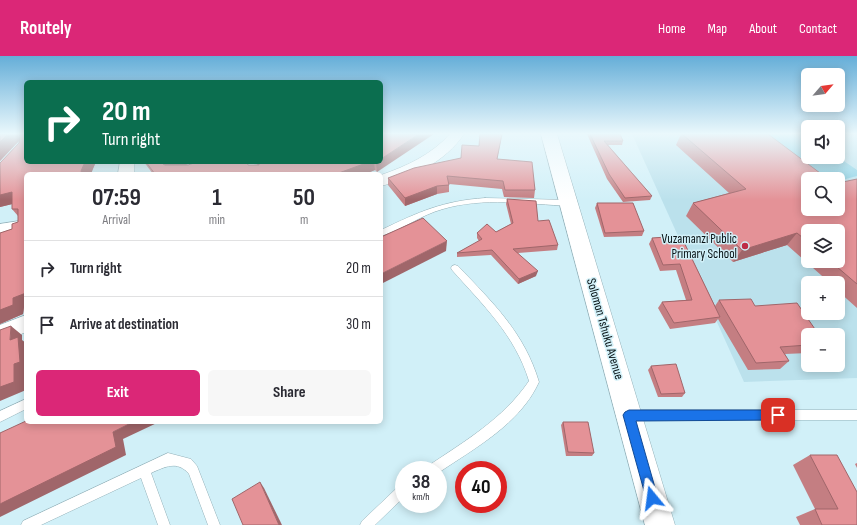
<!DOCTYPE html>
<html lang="en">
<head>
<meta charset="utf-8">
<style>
	body { margin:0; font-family:"Sofia Sans Condensed",sans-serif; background:#f7f7f7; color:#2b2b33; height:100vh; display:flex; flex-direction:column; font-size:15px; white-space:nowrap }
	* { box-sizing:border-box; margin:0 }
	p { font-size:13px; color:#7c7c81 }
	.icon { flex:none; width:22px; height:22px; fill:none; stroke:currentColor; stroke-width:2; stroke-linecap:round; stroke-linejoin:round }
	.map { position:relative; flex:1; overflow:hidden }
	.side { position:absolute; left:24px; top:116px; width:359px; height:252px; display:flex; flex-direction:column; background:#fff; border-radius:6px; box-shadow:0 2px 10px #0003 }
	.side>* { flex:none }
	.banner { position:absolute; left:24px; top:24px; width:359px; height:84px; border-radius:6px; box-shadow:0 2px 10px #0003; background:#0b6e4f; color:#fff; overflow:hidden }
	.needle { width:26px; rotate:62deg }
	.buttons { position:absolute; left:801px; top:12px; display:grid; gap:8px }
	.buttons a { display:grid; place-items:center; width:44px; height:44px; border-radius:6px; background:#fff; box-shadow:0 2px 10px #0003; font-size:20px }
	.speed { position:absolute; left:395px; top:405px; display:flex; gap:8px; font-size:20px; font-weight:700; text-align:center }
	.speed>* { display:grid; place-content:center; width:52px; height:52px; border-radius:50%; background:#fff; box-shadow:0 2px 10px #0003; line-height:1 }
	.speed small { font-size:10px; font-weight:400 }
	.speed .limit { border:6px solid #d22; background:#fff; color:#111 }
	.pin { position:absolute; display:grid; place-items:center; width:34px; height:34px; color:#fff; margin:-17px; border-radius:8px; box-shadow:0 2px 6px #0006 }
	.me { position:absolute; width:44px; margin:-22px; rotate:344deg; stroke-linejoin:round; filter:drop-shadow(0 0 3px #0008) }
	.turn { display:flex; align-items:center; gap:14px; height:84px; padding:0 12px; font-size:18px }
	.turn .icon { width:52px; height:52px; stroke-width:2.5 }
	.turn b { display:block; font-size:28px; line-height:34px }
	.eta { display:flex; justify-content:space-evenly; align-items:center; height:68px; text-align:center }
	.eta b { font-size:24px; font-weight:700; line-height:28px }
	.primary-button { display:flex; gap:8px; margin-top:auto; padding:8px 12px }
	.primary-button a { flex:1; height:46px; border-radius:6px; background:#db2777; color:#fff; font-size:16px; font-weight:700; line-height:46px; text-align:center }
	.primary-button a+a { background:#f7f7f7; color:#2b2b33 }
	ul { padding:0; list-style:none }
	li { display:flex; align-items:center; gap:12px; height:56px; padding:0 12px; border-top:1px solid #e1e1e2 }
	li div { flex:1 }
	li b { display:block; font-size:15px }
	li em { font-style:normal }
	header { display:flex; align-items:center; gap:24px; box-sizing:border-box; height:56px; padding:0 20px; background:#db2777; color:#fff }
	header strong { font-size:19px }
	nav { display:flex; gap:22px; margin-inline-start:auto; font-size:14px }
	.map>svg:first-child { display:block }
	.built { fill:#bbe1ec; fill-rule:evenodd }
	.green { fill:#86cfe3 }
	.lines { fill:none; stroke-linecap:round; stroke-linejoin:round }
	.service-casing { stroke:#94b1b9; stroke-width:1 }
	.minor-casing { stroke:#94b1b9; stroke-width:1 }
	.tertiary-casing { stroke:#94b1b9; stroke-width:1 }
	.service { fill:#fff; fill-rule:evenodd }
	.minor { fill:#fff; fill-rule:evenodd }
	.tertiary { fill:#fff; fill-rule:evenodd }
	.wall { fill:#c47e82; fill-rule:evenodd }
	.shaded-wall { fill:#a0666a }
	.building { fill:#e49297; stroke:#a0666a }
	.route { fill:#1a73e8; stroke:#114b97 }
	.poi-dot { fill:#be2d47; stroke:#d1f0f8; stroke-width:1.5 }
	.labels { text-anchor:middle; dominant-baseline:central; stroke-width:3; stroke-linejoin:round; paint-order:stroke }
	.poi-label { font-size:13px; fill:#071114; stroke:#d1f0f8; text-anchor:end }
	.street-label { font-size:13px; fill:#071114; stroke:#d1f0f8 }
</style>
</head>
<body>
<header>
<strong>Routely</strong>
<nav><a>Home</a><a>Map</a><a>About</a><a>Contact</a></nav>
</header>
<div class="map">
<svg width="857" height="469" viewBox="0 0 857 469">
	<rect width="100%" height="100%" fill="#d1f0f8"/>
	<path class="built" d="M632,78H808V101H838V78H857V322L744,326ZM808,123H838V153H808ZM808,175H838V205H808ZM808,227H838V257H808ZM808,279H838V309H808Z"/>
	<path class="green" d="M747,78H804L808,81V101H838L857,114V120L838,125V123H808Z"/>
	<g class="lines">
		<defs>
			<g id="service">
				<path d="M245,106H253L261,118H253Z"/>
				<path d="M485,142L569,144L573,147L569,150C528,148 483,141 443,153C421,159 403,173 381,180V174C419,156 442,145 485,142Z"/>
				<path d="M455,209L458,210C493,247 524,276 539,326C520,368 475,392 438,417V414H426L428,410C465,385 503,363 529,325C515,279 483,249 452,214L451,212L452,210Z"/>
				<path d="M26,343V353L0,366V355Z"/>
				<path d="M630,354H857V364H630L626,363L625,359L626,355Z"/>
				<path d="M168,397L191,403L197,410L220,469H208L189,418C177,404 165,411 151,417L170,469H158L141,422L41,469H21L23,465Z"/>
				<path d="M404,427V441L375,469H360L362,465L400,429Z"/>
			</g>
			<g id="minor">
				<path d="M450,78H464C446,105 412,122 381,130V119C407,110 431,99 450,78Z"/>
				<path d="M120,106H134V118H118Z"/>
				<path d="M26,164V176L0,180V168Z"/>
				<path d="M26,259V276L0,287V269Z"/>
			</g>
			<path id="tertiary" d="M541,78H557L675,469H645Z"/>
		</defs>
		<use href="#service" class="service-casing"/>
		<use href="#minor" class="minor-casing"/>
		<use href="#tertiary" class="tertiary-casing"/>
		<use href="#service" class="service"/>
		<use href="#minor" class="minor"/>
		<use href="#tertiary" class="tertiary"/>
	</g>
	<g class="wall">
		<path d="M0,78H26V106H100L99,108H95L24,251L23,258L0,268V177L12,173L18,166V160L12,153V148L0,151V107L19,87V84L0,105Z"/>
		<path d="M480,78H502L497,103L535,134L534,142L504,141L502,133L449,128V136L437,138L405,150L388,129V122L461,102L479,90Z"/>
		<path d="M587,78H620L623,85L622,89H608L652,140L650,144L623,146L607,123Z"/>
		<path d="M681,78H768L808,153L857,123V252L838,235V227H830L787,189L733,206L686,160L693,147L729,137L676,89ZM808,175L838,205H808Z"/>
		<path d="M144,106H194L185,109H257L255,106H381L377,116L375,114L365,118H153Z"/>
		<path d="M507,143L538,165L558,189L557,194L518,197L536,220L518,228L491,199L457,201V197L479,185L477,182V177L496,176L511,168L506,148Z"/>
		<path d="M597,147L644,175L642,180L604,181L595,152Z"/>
		<path d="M681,180L715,250L719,244L755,250L808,279V297L785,298L789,305L780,313L748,314L718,263L715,267L670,273L658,252L662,246L686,244L676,214L660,215L649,188L652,182Z"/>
		<path d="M651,310L685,337L682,341H658L648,314Z"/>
		<path d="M563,366L594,397L592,400H566L561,369Z"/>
		<path d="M810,399L857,469H800L796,461L815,453L793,409Z"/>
		<path d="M857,407V412L855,408Z"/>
	</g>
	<g class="shaded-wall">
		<path d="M8,78H17L21,83L0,105V86Z"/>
		<path d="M419,78H434L377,116L376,106H381V103Z"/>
		<path d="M85,106H93L95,108L91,118H82L81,115Z"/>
		<path d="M165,106H194L172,114L168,118L163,108Z"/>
		<path d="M369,106H374L375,114L365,118H336Z"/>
		<path d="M437,130V138L405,150V142Z"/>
		<path d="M12,136L21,146L0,151V139Z"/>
		<path d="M797,177L787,189L733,206L742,194Z"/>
		<path d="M447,185L446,195L381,228V218Z"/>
		<path d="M538,215L536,220L518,228L519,223Z"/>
		<path d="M26,237V250L24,251L23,258L0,268V254L13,242Z"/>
		<path d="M11,270L22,279V284L26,287V334L0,345V331L14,308L10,284Z"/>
		<path d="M133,366H159L123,383L126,399L0,461V448L113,376Z"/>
		<path d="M260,426L264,432L282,469H279Z"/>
	</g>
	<g class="building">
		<path d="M0,78H8L0,86Z"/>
		<path d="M20,78H26V106H85L81,115L82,118H26V237L13,242V249L0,254V177L12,173V168L18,166V153H12V136L0,139V107L19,87Z"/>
		<path d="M381,78H419L381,103Z"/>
		<path d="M480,78H502L497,103L532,106L535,134H505L503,125L447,120L449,129L437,130L405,142L388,122L414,112L461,102L462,89L479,90Z"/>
		<path d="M590,78H620L623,85H604L652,140L625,142L609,118Z"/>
		<path d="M682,78H768L828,123H808V153H838V127L857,123V228L830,205H838V175H808V186L797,177L742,194L693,147L746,133Z"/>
		<path d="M146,106H165L163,108L165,109H188L197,106H247L248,109H259V107L258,106H369L336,118H155Z"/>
		<path d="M507,143L536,145L538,165L549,164L558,189L513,193L538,215L519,223L492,194L457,197L482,183L477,177L487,168L496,176L513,167Z"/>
		<path d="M597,147H633L644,175L605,177Z"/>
		<path d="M423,162L447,185L381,218V181Z"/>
		<path d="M681,180L720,261L674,267L662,246L692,244L680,208L663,209L652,182Z"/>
		<path d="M751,243L755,250L797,247L819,279H808V289L780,291L789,305L756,307L719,244Z"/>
		<path d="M11,270L10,284L18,281L20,306L14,308V326L0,331V274Z"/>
		<path d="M676,308L685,337L661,338L651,310Z"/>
		<path d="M26,365V366H133L113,376L116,391L0,448V377Z"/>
		<path d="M563,366H588L594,397L568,396Z"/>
		<path d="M810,399H837L857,436V469H822L815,453H838Z"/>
		<path d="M260,426L279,469H243L232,443Z"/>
	</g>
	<linearGradient id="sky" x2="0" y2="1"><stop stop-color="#65aed8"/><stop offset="0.54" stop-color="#eaf8fc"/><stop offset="1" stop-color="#eaf8fc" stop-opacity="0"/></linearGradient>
	<rect width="857" height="144" fill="url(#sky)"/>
	<path class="route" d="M629,354H778L781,356L783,359L781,363L778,364L636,365L658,442L656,446L652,448L648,446L646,442L623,359L625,356Z"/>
	<circle class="poi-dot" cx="745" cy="190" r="4"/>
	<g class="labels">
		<g class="poi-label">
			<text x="737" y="183">Vuzamanzi Public<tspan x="737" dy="15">Primary School</tspan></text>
		</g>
		<g class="street-label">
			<text transform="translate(605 273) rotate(74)">Solomon Tshuku Avenue</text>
		</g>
	</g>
</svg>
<div class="buttons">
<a><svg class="needle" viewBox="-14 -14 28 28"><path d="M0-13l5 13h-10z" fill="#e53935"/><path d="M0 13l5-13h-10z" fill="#7c7c81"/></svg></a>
<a><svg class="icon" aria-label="sound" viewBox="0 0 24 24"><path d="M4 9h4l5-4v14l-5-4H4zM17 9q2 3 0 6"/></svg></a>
<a><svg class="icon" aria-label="search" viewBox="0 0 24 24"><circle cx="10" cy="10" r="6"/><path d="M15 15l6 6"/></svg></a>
<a><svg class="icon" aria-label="layers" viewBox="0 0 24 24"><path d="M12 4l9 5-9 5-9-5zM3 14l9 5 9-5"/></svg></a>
<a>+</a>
<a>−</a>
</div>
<div class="speed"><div>38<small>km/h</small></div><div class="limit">40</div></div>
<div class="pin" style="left:778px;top:359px;background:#d93025"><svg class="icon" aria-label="arrive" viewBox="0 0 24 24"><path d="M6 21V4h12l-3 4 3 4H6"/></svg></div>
<svg class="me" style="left:652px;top:442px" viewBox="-20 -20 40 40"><path d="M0-17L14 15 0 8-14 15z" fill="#1a73e8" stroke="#fff" stroke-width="4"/></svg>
<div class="banner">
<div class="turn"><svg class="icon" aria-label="right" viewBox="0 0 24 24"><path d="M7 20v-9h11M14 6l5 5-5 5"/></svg><div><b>20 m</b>Turn right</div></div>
</div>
<section class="side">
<div class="eta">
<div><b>07:59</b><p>Arrival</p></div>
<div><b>1</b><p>min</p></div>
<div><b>50</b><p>m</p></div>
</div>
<ul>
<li><svg class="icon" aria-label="right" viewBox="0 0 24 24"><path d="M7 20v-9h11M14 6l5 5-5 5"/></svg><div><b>Turn right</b></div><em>20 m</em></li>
<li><svg class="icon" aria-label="arrive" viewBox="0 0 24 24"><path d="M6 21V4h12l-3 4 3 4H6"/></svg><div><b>Arrive at destination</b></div><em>30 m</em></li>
</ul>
<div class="primary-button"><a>Exit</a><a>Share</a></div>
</section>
</div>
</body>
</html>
